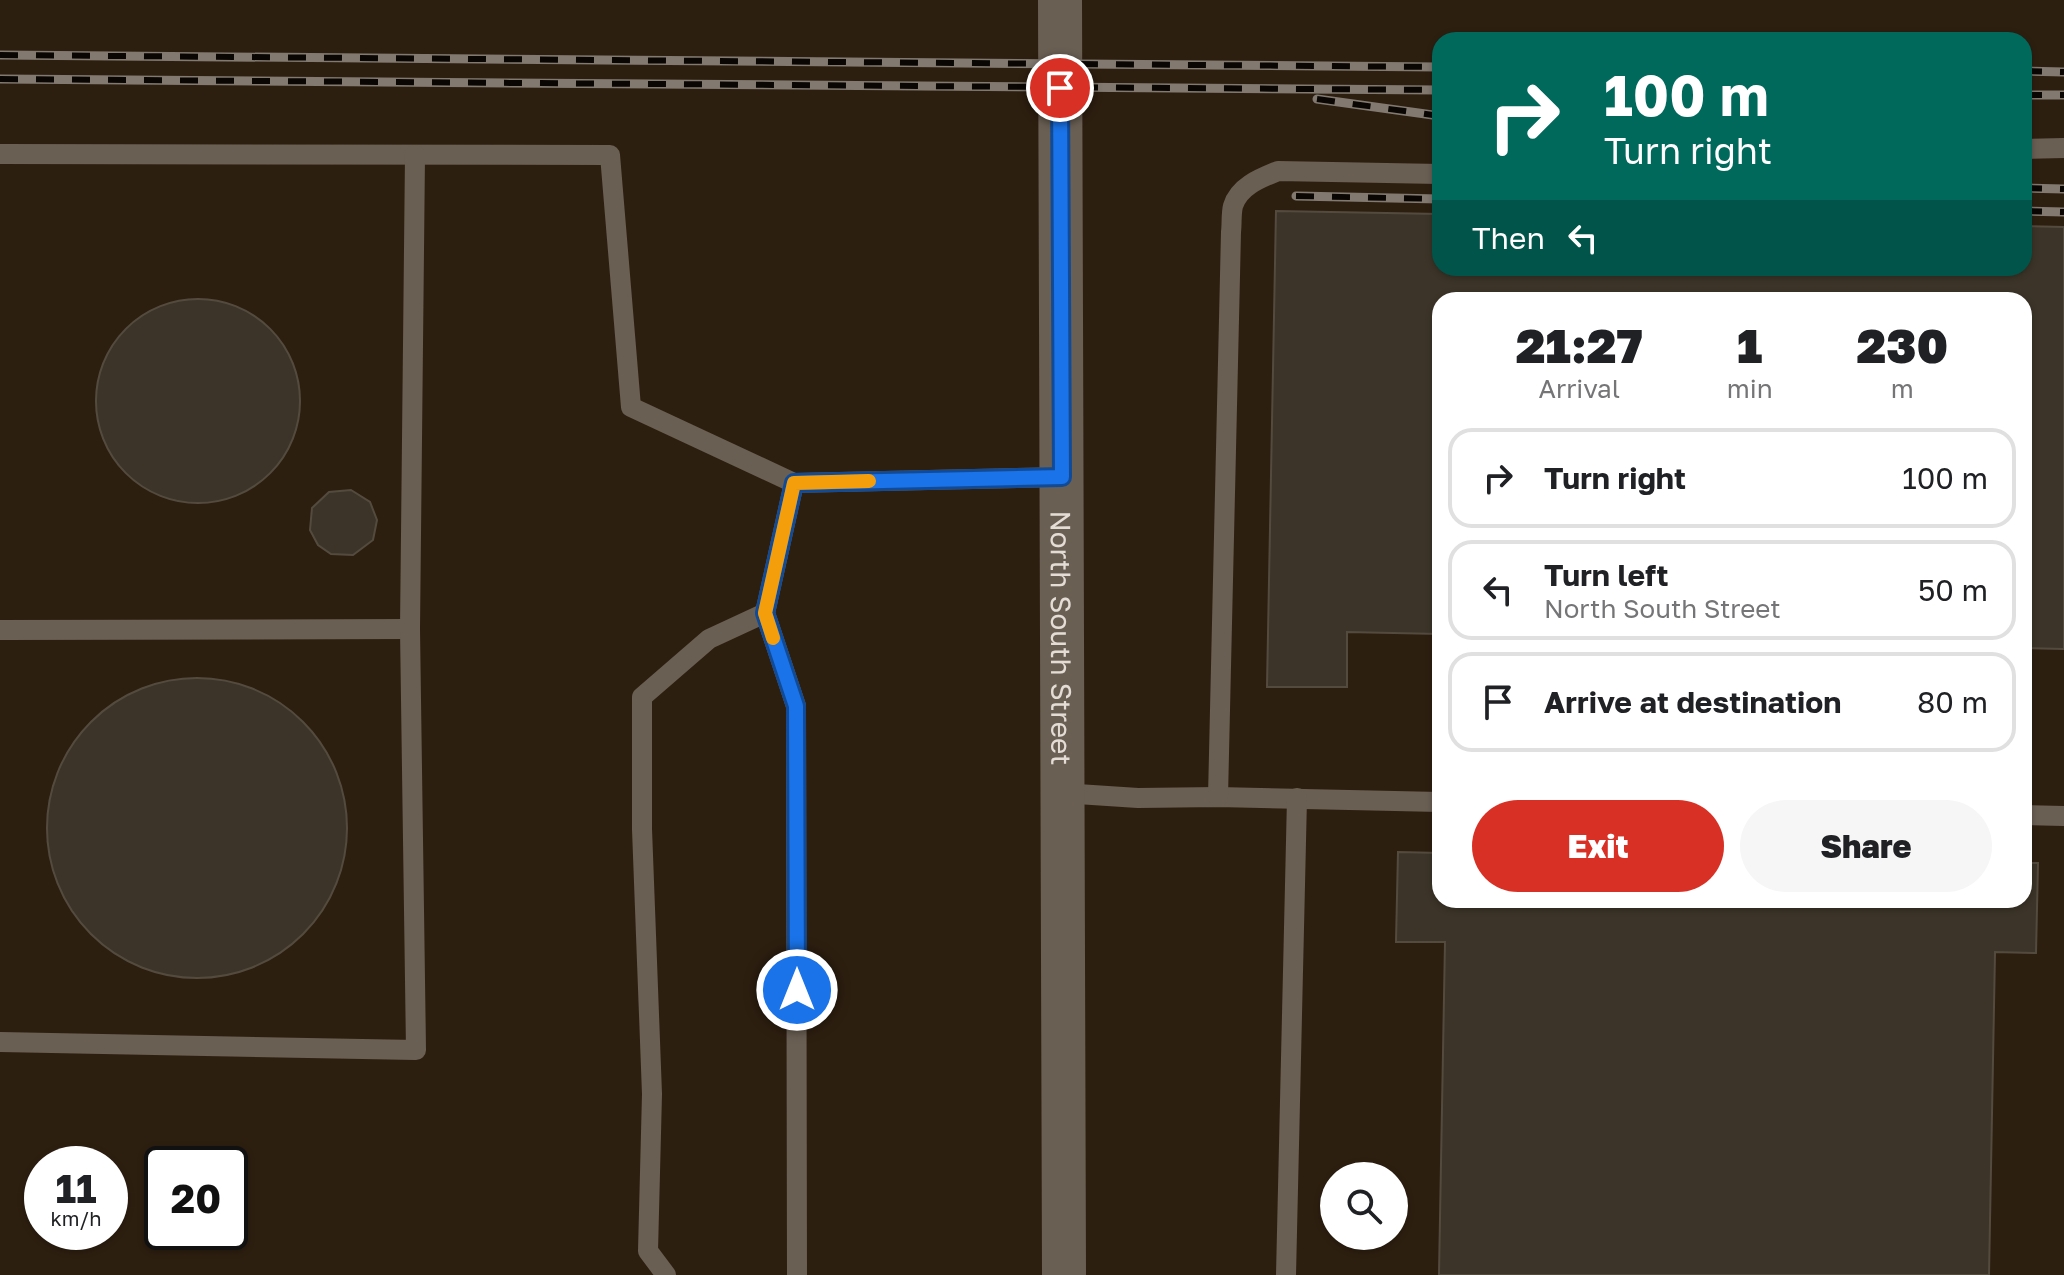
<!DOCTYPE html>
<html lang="en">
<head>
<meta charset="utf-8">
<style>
	body { margin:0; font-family:"Golos Text",sans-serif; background:#f6f6f6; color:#202124; height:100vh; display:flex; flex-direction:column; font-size:30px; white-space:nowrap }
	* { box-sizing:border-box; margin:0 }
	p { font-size:26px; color:#757577 }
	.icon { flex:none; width:44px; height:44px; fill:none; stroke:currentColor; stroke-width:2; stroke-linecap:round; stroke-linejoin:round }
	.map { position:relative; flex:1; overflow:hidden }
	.sheet { position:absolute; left:1432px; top:292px; width:600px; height:616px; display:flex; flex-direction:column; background:#fff; border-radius:24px; box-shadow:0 2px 6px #0004 }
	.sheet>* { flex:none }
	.hud { position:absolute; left:1432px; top:32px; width:600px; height:244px; border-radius:24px; box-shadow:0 2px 6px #0004; background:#00695c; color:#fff; overflow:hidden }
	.tools { position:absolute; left:1320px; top:1162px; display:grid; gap:16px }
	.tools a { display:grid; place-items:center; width:88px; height:88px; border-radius:50%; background:#fff; box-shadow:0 2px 6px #0004; font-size:40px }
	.speed { position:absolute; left:24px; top:1146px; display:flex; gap:16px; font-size:40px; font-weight:700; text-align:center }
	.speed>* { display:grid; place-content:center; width:104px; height:104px; border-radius:50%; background:#fff; box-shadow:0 2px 6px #0004; line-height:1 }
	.speed small { font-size:20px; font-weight:400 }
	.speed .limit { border:4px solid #111; border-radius:12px; background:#fff; color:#111 }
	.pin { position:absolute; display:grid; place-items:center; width:68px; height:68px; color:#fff; margin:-34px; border:4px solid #fff; border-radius:50%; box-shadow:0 2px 8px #0007 }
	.me { position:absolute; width:88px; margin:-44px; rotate:0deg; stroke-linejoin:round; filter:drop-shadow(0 0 6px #0008) }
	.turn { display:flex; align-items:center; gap:28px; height:168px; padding:0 40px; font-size:36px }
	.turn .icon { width:104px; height:104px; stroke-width:2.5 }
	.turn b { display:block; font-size:56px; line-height:68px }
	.then { display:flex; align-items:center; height:76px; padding:0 40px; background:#0003; gap:16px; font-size:30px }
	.eta { display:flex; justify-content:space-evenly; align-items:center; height:136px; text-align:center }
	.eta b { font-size:48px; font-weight:800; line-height:56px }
	.cta { display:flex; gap:16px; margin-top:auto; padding:16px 40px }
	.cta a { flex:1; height:92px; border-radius:48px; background:#d93025; color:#fff; font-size:32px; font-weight:800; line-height:92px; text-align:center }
	.cta a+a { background:#f6f6f6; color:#202124 }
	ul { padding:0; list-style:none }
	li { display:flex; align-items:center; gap:24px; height:100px; margin:0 16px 12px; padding:0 24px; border:4px solid #e0e0e0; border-radius:24px }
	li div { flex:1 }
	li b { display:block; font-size:30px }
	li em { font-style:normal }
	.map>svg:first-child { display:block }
	.built { fill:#2d1f10; fill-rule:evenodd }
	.building { fill:#3c3428; stroke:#544b3f; stroke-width:2 }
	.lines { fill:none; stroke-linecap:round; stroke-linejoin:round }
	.lane { stroke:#6a5f53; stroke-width:20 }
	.secondary { stroke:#6a5f53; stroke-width:44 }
	.rail-casing { stroke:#827a71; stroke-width:9 }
	.rail { stroke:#0a0603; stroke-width:6; stroke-dasharray:18; stroke-linecap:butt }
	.route-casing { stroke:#114b97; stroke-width:20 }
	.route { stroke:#1a73e8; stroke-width:14 }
	.slow { stroke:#f59e0b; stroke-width:14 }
	.labels { text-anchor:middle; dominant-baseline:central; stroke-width:6; stroke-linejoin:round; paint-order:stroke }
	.street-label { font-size:28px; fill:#e4ddd6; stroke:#0a0603 }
</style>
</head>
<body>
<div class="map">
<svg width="2064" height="1275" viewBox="0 0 2064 1275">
	<rect width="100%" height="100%" fill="#231a10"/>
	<path class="built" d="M0,0H2064V1275H0ZM1440,40H2024V268H1440ZM1440,300H2024V900H1440ZM42,1164H110V1232H42ZM162,1164H230V1232H162ZM1334,1176H1394V1236H1334Z"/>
	<g class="building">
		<path d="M1276,211L1440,214V268H2024V226L2064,227V649L2024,648V300H1440V634L1347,632V687H1267Z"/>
		<circle cx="198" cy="401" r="102"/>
		<path d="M351,490L370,502L377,520L373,540L353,555L331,554L318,545L310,530L312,508L329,492Z"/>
		<circle cx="197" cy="828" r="150"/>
		<path d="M1398,852L1440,853V900H2024V863H2038L2036,953L1995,952L1989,1275H1439L1445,942H1396Z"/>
	</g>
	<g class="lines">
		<g class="lane">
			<path d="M2024,149L2064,148"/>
			<path d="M0,154L610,155L631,407L794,483L765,613L796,706L797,1275"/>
			<path d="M794,483L1062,477"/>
			<path d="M0,630L410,629"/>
			<path d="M1062,793L1138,798L1218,797L1440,802"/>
			<path d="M1218,797L1231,232C1232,224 1231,214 1233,206C1239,186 1261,178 1278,171L1440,174"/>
			<path d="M2024,815L2064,816"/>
			<path d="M0,1042L416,1050L410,629L415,155"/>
			<path d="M666,1275L648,1251L652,1094L642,829V697L709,639L765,613"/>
			<path d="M1286,1275L1297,798"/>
		</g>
		<path class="secondary" id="s1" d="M1060,0L1064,1275"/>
		<defs>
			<g id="rail">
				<path d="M0,55L1440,67"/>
				<path d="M2024,71L2064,72"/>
				<path d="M0,79L1440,90"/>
				<path d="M2024,95H2064"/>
				<path d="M1317,99L1440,116"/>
				<path d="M2024,188L2064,189"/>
				<path d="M1296,196L1440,199"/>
				<path d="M2024,211L2064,212"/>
			</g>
		</defs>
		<use href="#rail" class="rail-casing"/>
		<use href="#rail" class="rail"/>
	</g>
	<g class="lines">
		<defs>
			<path id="route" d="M797,990L796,706L765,613L794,483L1062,477L1060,88"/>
		</defs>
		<use href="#route" class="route-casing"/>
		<use href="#route" class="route"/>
		<path class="slow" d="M773,638L765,613L794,483L869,481"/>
	</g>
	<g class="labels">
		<g class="street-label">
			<text stroke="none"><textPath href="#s1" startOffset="638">North South Street</textPath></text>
		</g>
	</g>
</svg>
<div class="tools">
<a><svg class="icon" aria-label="search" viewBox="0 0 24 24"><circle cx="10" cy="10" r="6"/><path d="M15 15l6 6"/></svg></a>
</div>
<div class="speed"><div>11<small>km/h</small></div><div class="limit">20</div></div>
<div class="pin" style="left:1060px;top:88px;background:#d93025"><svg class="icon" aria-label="arrive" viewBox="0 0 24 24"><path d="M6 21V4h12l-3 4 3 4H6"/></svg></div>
<svg class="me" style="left:797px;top:990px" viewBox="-20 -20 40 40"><circle r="17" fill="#1a73e8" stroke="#fff" stroke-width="3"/><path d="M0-11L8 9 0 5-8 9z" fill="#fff"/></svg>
<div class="hud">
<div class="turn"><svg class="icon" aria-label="right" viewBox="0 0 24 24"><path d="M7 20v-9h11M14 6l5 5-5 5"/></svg><div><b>100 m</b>Turn right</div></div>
<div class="then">Then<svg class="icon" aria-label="left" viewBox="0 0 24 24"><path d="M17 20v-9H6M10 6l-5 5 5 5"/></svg></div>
</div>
<section class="sheet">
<div class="eta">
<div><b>21:27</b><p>Arrival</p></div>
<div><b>1</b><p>min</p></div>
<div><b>230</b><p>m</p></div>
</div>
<ul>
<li><svg class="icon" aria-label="right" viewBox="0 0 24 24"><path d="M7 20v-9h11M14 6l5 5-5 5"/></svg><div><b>Turn right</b></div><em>100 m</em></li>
<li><svg class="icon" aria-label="left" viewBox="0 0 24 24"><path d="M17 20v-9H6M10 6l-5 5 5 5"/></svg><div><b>Turn left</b><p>North South Street</p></div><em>50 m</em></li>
<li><svg class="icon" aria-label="arrive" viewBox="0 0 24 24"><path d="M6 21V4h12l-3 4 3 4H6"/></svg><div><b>Arrive at destination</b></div><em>80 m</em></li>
</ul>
<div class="cta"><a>Exit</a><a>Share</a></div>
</section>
</div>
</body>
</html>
